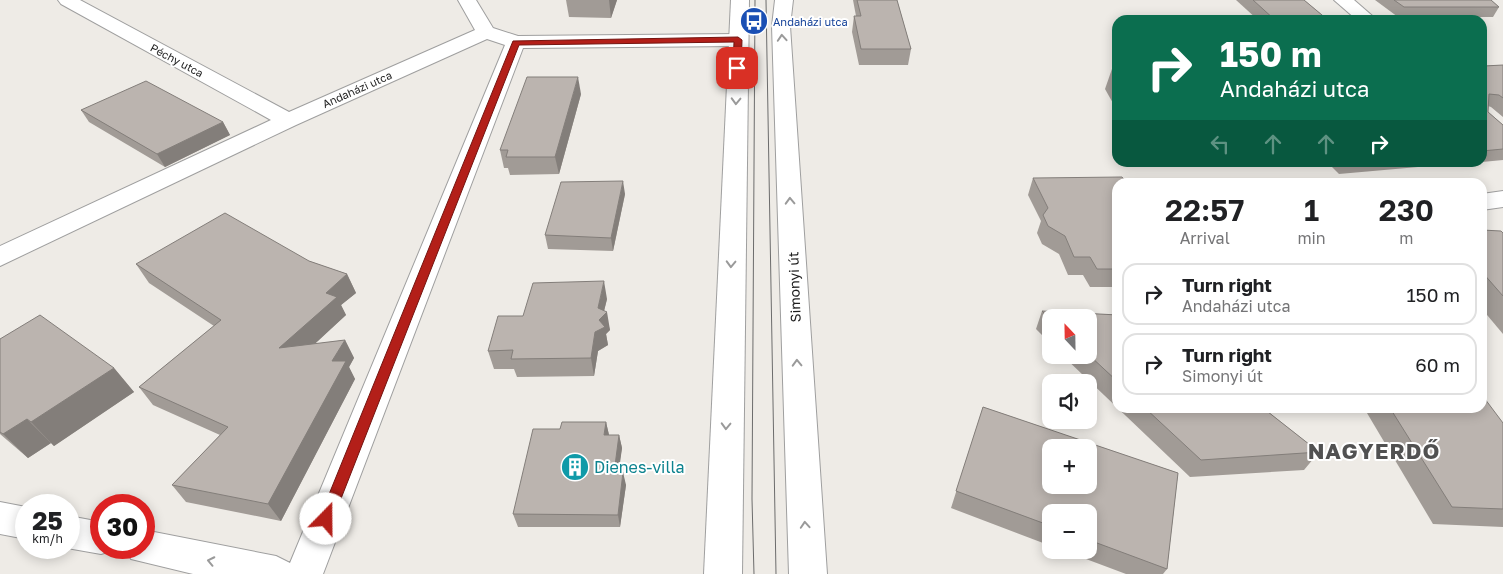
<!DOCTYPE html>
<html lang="en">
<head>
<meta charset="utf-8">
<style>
	body { margin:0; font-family:"Golos Text",sans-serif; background:#f2f2f2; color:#202124; height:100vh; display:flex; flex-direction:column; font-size:19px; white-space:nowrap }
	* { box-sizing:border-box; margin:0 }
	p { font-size:16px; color:#757577 }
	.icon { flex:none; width:28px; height:28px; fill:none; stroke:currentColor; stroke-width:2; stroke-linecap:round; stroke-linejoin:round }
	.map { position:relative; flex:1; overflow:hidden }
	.side { position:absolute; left:1112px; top:178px; width:375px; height:235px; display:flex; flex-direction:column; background:#fff; border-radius:15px; box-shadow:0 2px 12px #0003 }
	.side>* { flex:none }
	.banner { position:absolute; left:1112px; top:15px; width:375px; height:152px; border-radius:15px; box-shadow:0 2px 12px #0003; background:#0b6e4f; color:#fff; overflow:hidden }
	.needle { width:32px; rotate:338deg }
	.buttons { position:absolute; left:1042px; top:309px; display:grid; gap:10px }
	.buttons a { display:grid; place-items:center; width:55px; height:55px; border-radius:10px; background:#fff; box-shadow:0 2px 12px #0003; font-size:25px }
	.speed { position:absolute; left:15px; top:494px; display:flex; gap:10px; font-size:25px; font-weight:700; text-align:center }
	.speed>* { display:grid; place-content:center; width:65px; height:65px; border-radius:50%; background:#fff; box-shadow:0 2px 12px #0003; line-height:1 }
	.speed small { font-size:12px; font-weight:400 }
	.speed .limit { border:8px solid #d22; background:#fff; color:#111 }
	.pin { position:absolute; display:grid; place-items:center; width:42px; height:42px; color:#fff; margin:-21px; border-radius:10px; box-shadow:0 2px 8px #0006 }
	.me { position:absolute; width:55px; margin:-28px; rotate:22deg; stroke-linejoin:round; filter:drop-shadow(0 0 4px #0008) }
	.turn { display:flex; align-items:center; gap:18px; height:105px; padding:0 25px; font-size:22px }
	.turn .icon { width:65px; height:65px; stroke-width:2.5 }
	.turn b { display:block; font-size:35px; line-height:42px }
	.lanes { display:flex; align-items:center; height:48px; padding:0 25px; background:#0003; justify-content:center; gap:25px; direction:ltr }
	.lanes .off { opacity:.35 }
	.eta { display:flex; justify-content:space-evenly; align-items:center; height:85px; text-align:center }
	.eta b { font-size:30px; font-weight:600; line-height:35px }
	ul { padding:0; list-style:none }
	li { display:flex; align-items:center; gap:15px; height:62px; margin:0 10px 8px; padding:0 15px; border:2px solid #e0e0e0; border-radius:15px }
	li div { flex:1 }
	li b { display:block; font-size:19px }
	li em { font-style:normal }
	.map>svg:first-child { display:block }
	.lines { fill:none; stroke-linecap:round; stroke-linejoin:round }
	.minor-casing { stroke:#9f9f9f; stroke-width:2 }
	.tertiary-casing { stroke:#9f9f9f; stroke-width:2 }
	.minor { fill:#fff; fill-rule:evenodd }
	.tertiary { fill:#fff; fill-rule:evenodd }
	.tram { stroke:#6c6c6c; stroke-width:1 }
	.wall { fill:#a19b96; fill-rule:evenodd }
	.shaded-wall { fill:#837e7a }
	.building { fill:#bbb4af; stroke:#837e7a; fill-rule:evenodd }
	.oneway { stroke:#9a9a9a }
	.route { fill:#b31f19; stroke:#741410 }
	.labels { text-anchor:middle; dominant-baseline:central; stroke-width:4; stroke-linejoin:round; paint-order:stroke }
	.far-transit-label { font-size:11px; fill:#164399; stroke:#fff; text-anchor:start }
	.far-street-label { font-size:11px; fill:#1e1e1e; stroke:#fff }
	.street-label { font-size:14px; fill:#1e1e1e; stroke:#fff }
	.near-culture-label { font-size:16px; fill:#0d838f; stroke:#fff; text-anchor:start }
	.near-district-label { font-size:22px; font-weight:bold; letter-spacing:1px; fill:#515151; stroke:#fff }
</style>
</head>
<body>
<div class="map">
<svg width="1503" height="574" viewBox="0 0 1503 574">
	<rect width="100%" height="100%" fill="#eeebe6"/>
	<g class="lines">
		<defs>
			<g id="minor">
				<path d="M58,0H80L289,112L475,30L458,0H476L493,28L518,36L738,34L745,36L748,40L745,44L738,46L523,48L323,574H193L131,559L126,548H144V530L276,556L290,563L505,45L487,39L296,125L0,266V246L271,120L61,4Z"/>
				<path d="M1334,0H1354L1377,20H1357Z"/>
				<path d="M1503,191V207L1482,210V194Z"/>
				<path d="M0,502L26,507V539L0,534Z"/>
				<path d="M69,516L101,522V548H115L114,550L101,554L67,548Z"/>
			</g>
			<g id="tertiary">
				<path d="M731,0H749L742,574H704Z"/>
				<path d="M775,0H793L790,26L827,574H789L772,26Z"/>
			</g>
		</defs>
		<use href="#minor" class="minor-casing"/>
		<use href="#tertiary" class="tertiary-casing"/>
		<use href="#minor" class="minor"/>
		<use href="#tertiary" class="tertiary"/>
		<g class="tram">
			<path d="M766,0L776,574"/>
			<path d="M754,574L752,499L755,0"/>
		</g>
	</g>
	<g class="wall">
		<path d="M566,0H617L611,18L569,17Z"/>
		<path d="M853,0H897L911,49L908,65H859L852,32L854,16H856Z"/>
		<path d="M1236,0H1304L1328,20H1258Z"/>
		<path d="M1375,0H1491L1499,7L1493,17H1398Z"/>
		<path d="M1503,65V117L1491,107L1488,106V112L1503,125V160L1482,162V68L1484,66Z"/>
		<path d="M1113,66H1118V112L1105,89Z"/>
		<path d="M581,94L559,174L510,175L508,168H504L500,150Z"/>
		<path d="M81,110L223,122L230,135L165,167L89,122Z"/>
		<path d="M1327,162H1421L1418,167L1339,174Z"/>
		<path d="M1448,162H1475L1451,165Z"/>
		<path d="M1033,178L1118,182V287H1090L1083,275H1068L1059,254L1042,244L1037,233L1041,221L1028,195Z"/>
		<path d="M625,194L613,251L548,249L545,235Z"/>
		<path d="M1482,230L1503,233V334L1482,309Z"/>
		<path d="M309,261L347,274L356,293L341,305L346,315L314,344L345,340L354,358L349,367L355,379L281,521L186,502L172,485L220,435L153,405L139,387L214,326L149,283L136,264Z"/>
		<path d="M607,299L604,311L610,330L606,334L608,345L598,351L594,376L517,377L514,369H494L488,351Z"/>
		<path d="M1042,311L1118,315V408H1263L1319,452L1304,470L1190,477L1062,355H1089L1051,318V344L1036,329Z"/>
		<path d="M0,339L114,368L134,392L54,446L51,443L28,458L0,434Z"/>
		<path d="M983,407L1178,473L1167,569L1163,574H1126L1062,550H1089V512H1051V546L951,508ZM1051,448H1089V485H1051Z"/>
		<path d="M1364,408H1482L1503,423V527L1433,524Z"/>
		<path d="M606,422L609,435H619L622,448L618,472L626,485L620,527H518L513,514L560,429Z"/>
	</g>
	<g class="shaded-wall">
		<path d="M609,0H617L611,18Z"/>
		<path d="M578,77L581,94L559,174L555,157Z"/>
		<path d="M223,122L230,135L165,167L157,154Z"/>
		<path d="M623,181L625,194L613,251L611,238Z"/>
		<path d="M347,274L356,293L341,305L346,315L290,367L279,348L326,293Z"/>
		<path d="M604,281L607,299L603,315L607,312L610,330L606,334L608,345L598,351L594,376L591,358L595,332L599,320L598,308Z"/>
		<path d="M345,340L354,358L349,367L355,379L281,521L268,504L332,361Z"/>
		<path d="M114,368L134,392L54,446L31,422Z"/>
		<path d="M27,419L51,443L28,458L3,434Z"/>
		<path d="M606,422L609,435H604Z"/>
		<path d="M619,435L622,448L617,485L614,473Z"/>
		<path d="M623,472L626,485L620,527L618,515Z"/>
	</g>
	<g class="building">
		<path d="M857,0H897L911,49H861L854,16H861Z"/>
		<path d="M1253,0H1304L1328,20H1275Z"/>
		<path d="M1394,0H1491L1499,7H1404Z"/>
		<path d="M1503,65V98L1499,95L1489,94L1488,112L1503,125V149L1482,151V68H1487L1484,66Z"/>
		<path d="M1113,66H1118V75Z"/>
		<path d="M527,77H578L555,157H506L508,150H500Z"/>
		<path d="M146,81L223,122L157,154L81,110Z"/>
		<path d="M1122,177L1126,182H1118V269H1097L1090,257H1074L1065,236L1048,226L1043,215L1048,208L1033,178Z"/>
		<path d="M623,181L611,238L545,235L561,182Z"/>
		<path d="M225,213L309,261L347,274L326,293L337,297L279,348L345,340L332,361H346L268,504L172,485L228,427L139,387L221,320L136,264Z"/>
		<path d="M1482,230L1501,231L1503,233V296L1482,272Z"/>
		<path d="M604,281L598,308L607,312L599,320L605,327L595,332L591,358L511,359L513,350L488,351L498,316H523L533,283Z"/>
		<path d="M1042,311L1118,315V382L1089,355V318H1051V320Z"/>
		<path d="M40,315L114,368L31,422L27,419L3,434L0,432V339Z"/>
		<path d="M1482,395L1503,423V509L1452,507L1390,408H1482Z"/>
		<path d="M983,407L1178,473L1167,569L1089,540V512H1051V526L956,491ZM1051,448H1089V485H1051Z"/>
		<path d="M1145,408H1263L1319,452L1201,460Z"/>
		<path d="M562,422H606L604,435H619L614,473L623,472L618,515L513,514L533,429H560Z"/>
	</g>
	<defs><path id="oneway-chevron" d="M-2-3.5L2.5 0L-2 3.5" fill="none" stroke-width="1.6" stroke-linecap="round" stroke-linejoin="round" transform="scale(1.25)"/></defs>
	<g class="oneway">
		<use href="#oneway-chevron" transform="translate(782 38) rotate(-94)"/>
		<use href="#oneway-chevron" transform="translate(736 101) rotate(92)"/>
		<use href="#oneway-chevron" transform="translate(790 201) rotate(-92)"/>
		<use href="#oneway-chevron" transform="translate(731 264) rotate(92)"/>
		<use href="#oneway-chevron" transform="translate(797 363) rotate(-92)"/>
		<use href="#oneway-chevron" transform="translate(726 426) rotate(92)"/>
		<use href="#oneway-chevron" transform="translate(805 525) rotate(-94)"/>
		<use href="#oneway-chevron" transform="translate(211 561) rotate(-168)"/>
	</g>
	<path class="route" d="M738,37L742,40L741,68L737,71L733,68L734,42L519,45L333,519L331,524L326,526L321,524L319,519L513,41Z"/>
	<defs>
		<symbol id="bus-disc" viewBox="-11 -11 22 22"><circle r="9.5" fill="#1a4fb4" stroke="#fff"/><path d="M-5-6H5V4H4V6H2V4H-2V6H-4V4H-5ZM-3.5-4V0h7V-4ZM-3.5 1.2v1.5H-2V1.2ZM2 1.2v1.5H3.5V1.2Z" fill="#fff"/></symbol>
		<symbol id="building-disc" viewBox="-11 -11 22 22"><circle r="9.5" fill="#0f9aa8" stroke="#fff"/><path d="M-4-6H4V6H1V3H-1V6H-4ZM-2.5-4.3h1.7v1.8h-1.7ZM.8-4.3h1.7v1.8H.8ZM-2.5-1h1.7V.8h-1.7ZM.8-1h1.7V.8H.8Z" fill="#fff"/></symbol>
	</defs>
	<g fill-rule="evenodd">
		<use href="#bus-disc" x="738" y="5" width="32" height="32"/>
		<use href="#building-disc" x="559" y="451" width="32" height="32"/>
	</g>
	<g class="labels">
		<g class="far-transit-label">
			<text x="773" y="21">Andaházi utca</text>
		</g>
		<g class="far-street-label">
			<text transform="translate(177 60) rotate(28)">Péchy utca</text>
			<text transform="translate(357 89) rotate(-24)">Andaházi utca</text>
		</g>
		<g class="street-label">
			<text transform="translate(794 287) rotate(-92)">Simonyi út</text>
		</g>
		<g class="near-culture-label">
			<text x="594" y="467">Dienes-villa</text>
		</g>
		<g class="near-district-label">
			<text x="1374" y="450">NAGYERDŐ</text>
		</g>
	</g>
</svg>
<div class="buttons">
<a><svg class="needle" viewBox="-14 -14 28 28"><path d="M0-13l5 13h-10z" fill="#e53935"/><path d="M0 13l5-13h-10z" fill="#757577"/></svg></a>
<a><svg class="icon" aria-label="sound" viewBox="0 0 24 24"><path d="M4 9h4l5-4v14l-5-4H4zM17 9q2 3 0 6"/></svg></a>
<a>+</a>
<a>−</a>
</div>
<div class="speed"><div>25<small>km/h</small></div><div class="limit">30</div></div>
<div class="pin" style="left:737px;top:68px;background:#d93025"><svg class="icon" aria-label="arrive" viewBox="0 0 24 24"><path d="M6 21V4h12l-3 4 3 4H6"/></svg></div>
<svg class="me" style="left:326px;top:519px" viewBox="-20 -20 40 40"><circle r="19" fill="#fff"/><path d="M0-13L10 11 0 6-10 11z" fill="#b31f19"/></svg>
<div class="banner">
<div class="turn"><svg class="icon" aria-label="right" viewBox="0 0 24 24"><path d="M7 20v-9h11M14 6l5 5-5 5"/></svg><div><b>150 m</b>Andaházi utca</div></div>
<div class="lanes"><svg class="icon off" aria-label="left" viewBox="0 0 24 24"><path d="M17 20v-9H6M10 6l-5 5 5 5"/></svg><svg class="icon off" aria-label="ahead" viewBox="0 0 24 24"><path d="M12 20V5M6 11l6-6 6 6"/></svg><svg class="icon off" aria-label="ahead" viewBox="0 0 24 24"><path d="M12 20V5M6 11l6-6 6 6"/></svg><svg class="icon" aria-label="right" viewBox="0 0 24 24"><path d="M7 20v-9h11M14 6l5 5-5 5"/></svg></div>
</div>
<section class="side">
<div class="eta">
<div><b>22:57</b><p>Arrival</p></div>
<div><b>1</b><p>min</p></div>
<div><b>230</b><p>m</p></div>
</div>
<ul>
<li><svg class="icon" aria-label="right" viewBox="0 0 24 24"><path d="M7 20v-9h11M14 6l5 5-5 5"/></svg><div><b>Turn right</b><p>Andaházi utca</p></div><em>150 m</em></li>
<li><svg class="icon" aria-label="right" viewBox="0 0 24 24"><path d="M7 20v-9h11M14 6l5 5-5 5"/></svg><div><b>Turn right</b><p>Simonyi út</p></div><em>60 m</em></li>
</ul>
</section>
</div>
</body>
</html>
